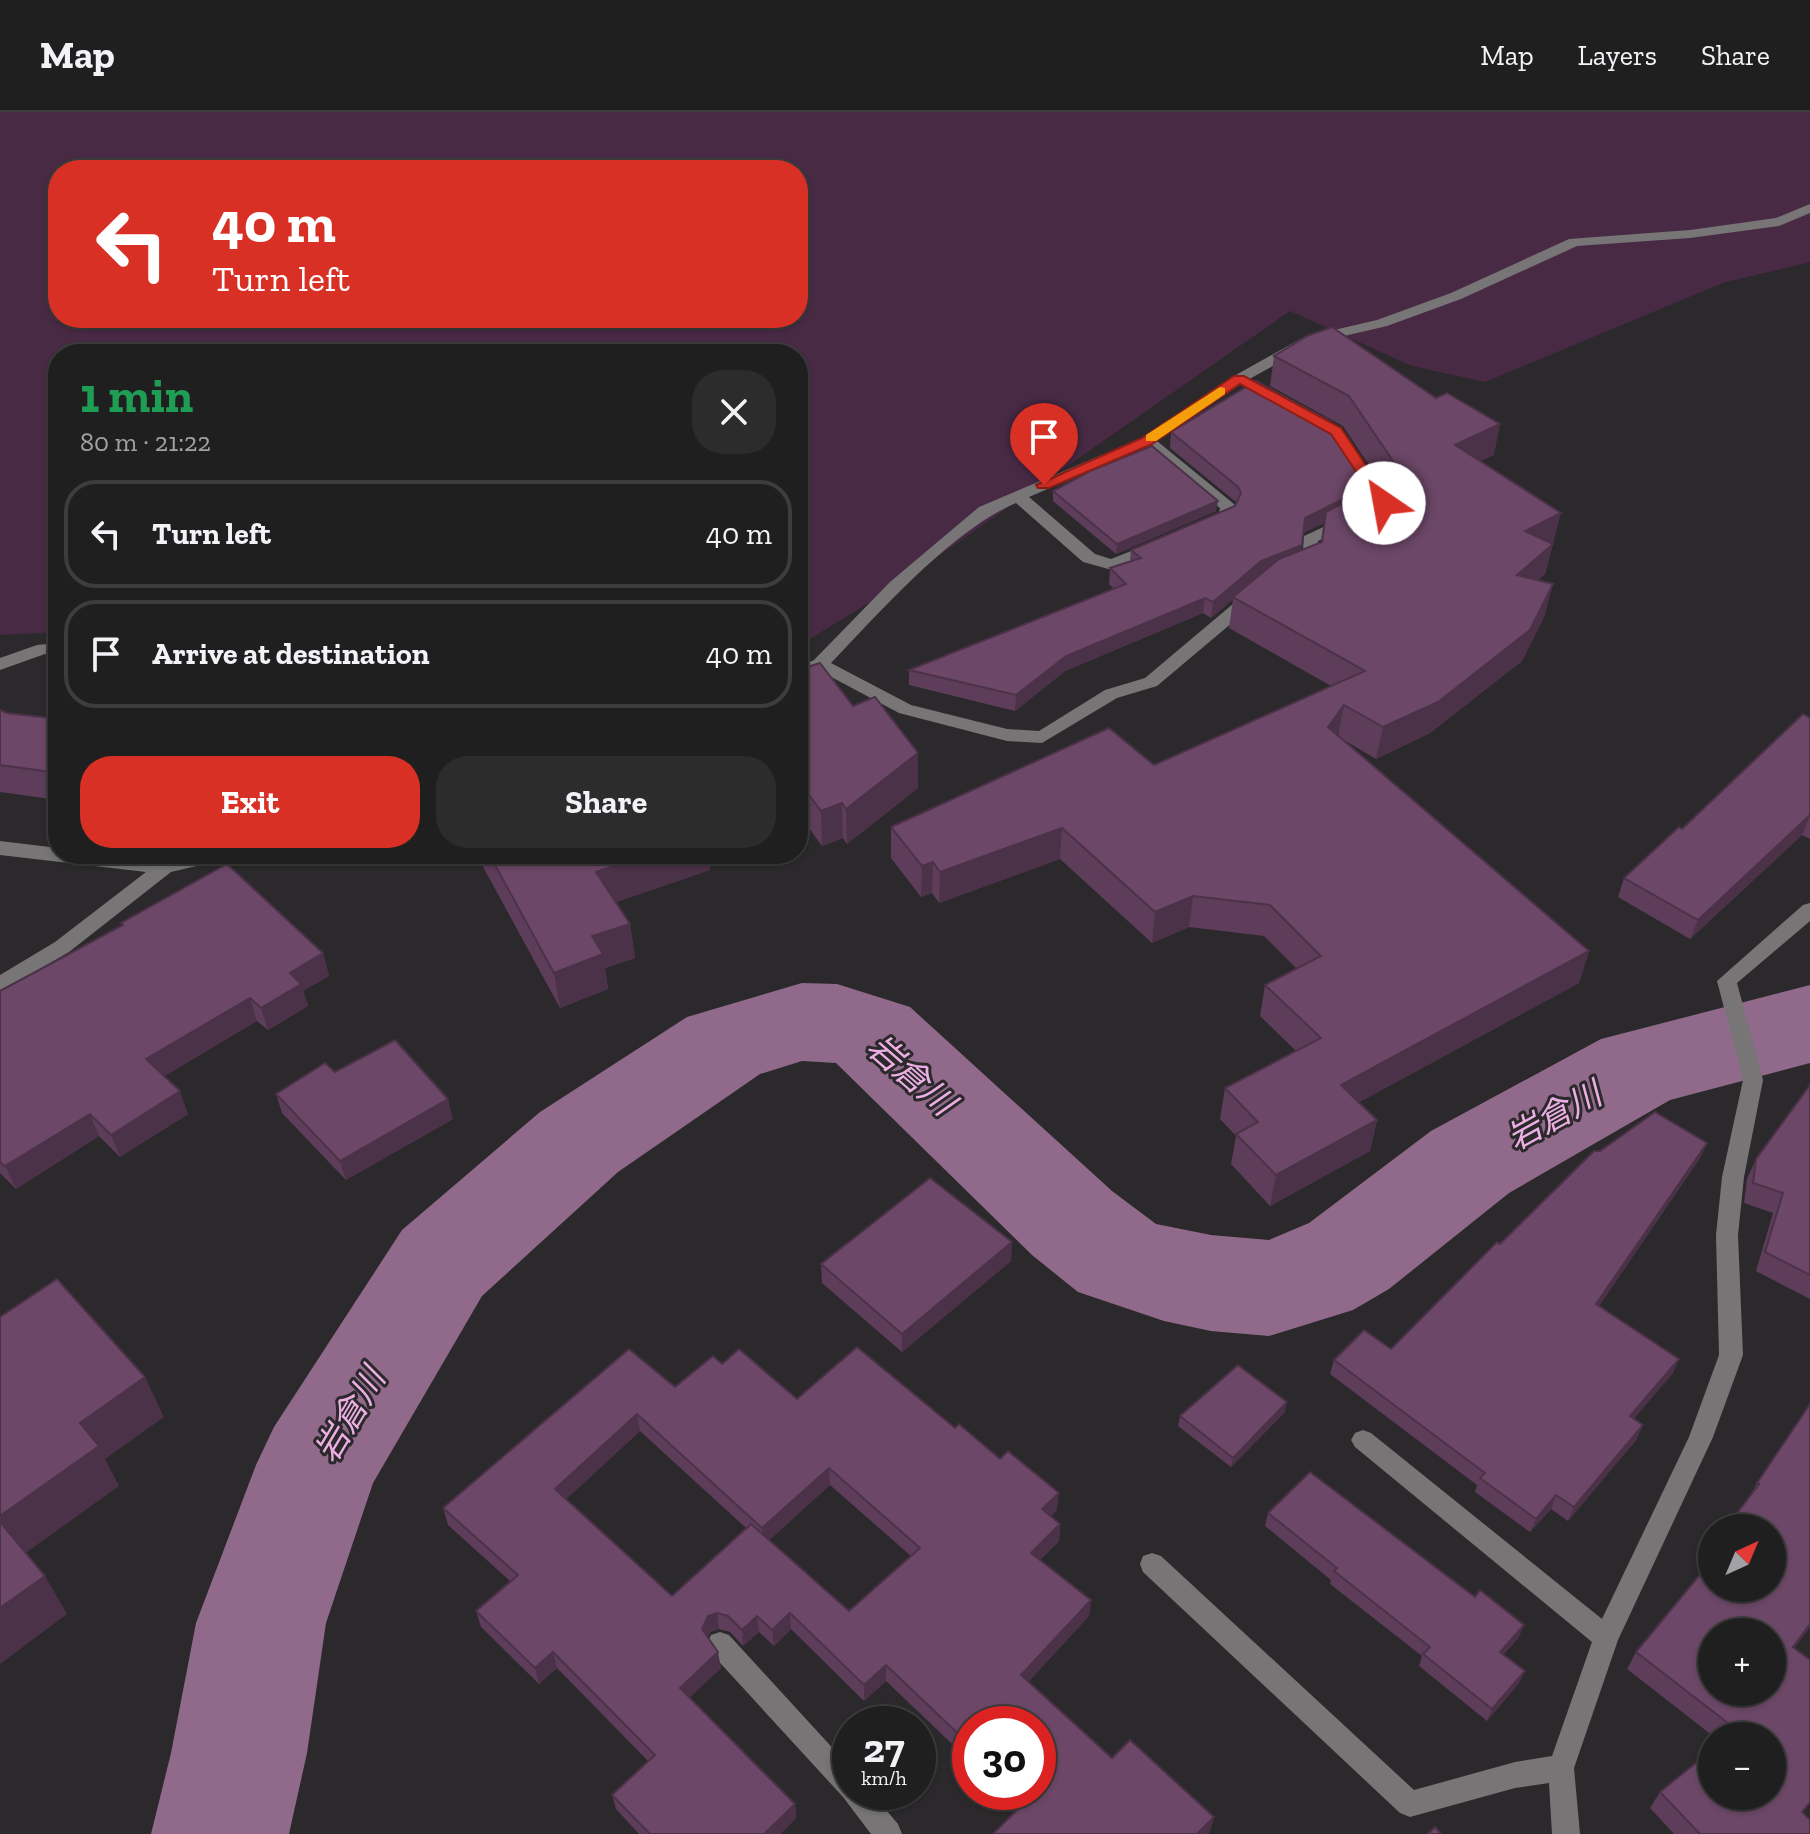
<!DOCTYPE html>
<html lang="en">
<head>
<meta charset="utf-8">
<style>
	body { margin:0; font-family:"Zilla Slab","Noto Sans JP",serif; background:#2d2c2d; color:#f1f3f6; height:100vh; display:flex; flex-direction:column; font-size:30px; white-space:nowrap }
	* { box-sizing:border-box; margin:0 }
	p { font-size:26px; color:#a2a2a5 }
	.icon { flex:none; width:44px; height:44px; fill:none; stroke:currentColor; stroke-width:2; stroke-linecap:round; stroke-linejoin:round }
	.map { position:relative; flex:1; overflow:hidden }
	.drawer { position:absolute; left:48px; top:232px; width:760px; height:520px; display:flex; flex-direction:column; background:#201f20; border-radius:32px; box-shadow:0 2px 6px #0004,0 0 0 2px #3d3d3e }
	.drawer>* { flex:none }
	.top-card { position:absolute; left:48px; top:48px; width:760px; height:168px; border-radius:32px; box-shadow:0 2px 6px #0004,0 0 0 2px #3d3d3e; background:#d93025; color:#fff; overflow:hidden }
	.needle { width:52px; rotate:44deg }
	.fabs { position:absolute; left:1698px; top:1402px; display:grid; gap:16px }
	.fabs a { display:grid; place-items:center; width:88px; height:88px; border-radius:50%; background:#201f20; box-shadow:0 2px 6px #0004,0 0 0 2px #3d3d3e; font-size:40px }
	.speed { position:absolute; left:832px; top:1594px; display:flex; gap:16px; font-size:40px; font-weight:700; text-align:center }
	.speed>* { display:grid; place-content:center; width:104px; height:104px; border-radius:50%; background:#201f20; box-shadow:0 2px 6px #0004,0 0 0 2px #3d3d3e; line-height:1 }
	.speed small { font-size:20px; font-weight:400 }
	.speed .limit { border:12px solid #d22; background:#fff; color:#111 }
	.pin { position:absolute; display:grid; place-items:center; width:68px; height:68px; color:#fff; margin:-82px -34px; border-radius:50% 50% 50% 0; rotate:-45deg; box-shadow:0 0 8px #0007 }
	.pin .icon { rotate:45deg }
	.me { position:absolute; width:88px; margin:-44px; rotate:327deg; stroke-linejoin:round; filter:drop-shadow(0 0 6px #0008) }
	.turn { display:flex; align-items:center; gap:28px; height:168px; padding:0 32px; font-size:36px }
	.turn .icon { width:104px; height:104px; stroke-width:2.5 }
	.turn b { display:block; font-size:56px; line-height:68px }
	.round { display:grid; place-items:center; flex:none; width:84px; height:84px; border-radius:32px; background:#2d2c2d }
	.summary { display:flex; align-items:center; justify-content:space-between; height:136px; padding:0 32px }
	h1 { font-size:48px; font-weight:700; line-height:60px; color:#1e9e55 }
	.cta { display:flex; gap:16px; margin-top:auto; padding:16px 32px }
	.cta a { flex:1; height:92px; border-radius:32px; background:#d93025; color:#fff; font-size:32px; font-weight:700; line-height:92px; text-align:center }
	.cta a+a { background:#2d2c2d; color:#f1f3f6 }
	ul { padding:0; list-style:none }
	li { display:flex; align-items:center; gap:24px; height:108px; margin:0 16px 12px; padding:0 16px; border:4px solid #3d3d3e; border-radius:32px }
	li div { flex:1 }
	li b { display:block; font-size:30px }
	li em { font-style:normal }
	header { display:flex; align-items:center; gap:48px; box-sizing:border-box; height:112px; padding:0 40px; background:#201f20; border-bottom:2px solid #3d3d3e }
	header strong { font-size:38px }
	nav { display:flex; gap:44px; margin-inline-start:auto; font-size:28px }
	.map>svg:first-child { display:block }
	.green { fill:#482a44; fill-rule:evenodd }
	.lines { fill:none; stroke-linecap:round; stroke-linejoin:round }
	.river { fill:#916a8b; fill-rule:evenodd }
	.street { fill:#787577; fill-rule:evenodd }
	.wall { fill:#5d3d59; fill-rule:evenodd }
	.shaded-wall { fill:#4c3248 }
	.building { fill:#6c4767; stroke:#4c3248; stroke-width:2; fill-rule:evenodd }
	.route { fill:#d93025; stroke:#8d1f18; stroke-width:2 }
	.slow { fill:#f59e0b }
	.labels { text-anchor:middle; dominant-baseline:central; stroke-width:6; stroke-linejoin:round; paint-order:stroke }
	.water-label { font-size:34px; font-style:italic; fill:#ecafe4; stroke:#2b292b }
</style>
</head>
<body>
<header>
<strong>Map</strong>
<nav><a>Map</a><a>Layers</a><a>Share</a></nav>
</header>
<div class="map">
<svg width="1810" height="1722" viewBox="0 0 1810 1722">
	<rect width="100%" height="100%" fill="#2b292b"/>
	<path class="green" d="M0,0H1810V150L1723,171L1485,270L1412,254L1290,199L882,483L798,534V242H58V520L0,523ZM58,58H798V206H58Z"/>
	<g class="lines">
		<path class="river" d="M802,871L837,872L910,895L1112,1079L1156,1112L1211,1123L1269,1128L1309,1111L1431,1019L1601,927L1810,873V951L1670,988L1509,1081L1389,1177L1353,1198L1269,1224L1211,1219L1164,1209L1078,1180L1032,1143L836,951L802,949L760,962L618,1060L482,1184L373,1371L326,1511L307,1641L289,1722H151L171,1641L196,1511L256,1353L274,1315L402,1118L540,1000L687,905Z"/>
		<g class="street">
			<path d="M1810,92V101L1779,114L1690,126L1577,134L1461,187L1387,214L1314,231L1244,270L1157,329L1234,392L1236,395L1232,407L1209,416L1203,414V408L1219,401L1220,396L1145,335L1029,385L1095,442L1111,447L1154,430L1160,432L1162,435L1160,438L1112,458L1083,450L1016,391C952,418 880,500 831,551L911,593L1007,617L1039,619L1105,578L1145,566L1246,481H1258L1260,485L1258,489L1157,574L1117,586L1042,631L1007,629L899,601L820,559L798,568V555L814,548L890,470L979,395L1142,326L1234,264L1304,225L1377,208L1451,181L1569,127L1690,118L1776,106Z"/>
			<path d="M1345,405L1351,407V413L1318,429L1316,458L1298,460L1296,456L1302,451L1304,424Z"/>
			<path d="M58,531V541L45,542L0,558V546L37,533Z"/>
			<path d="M0,729L58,736V742H110L165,748L192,742H229L227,747L171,760L69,840L0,880V863L55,830L146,760L0,743Z"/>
			<path d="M1810,791V809L1737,871L1763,968L1744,1065L1738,1123L1743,1243L1713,1325L1618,1528L1574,1656L1580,1722H1552L1549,1671L1515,1676L1410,1705L1400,1701L1143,1460L1140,1452L1143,1444L1152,1441L1161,1444L1414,1678L1515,1650L1552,1644L1592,1530L1355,1335L1351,1328L1355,1321L1363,1318L1371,1321L1602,1507L1689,1325L1719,1243L1716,1123L1722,1065L1743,968L1717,869L1803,793Z"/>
			<path d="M720,1520L729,1523L850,1655V1680H871L898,1712L902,1722H871L843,1685L711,1541L707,1532L711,1523Z"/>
		</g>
	</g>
	<g class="wall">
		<path d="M1274,244L1494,343L1480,349L1553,432L1545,462L1538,468L1545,503L1522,549L1430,621L1376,647L1344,628L1589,839L1579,871L1359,990L1377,1008L1370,1039L1270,1094L1231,1052L1236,1024L1220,1007L1225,976L1296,939L1260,904L1265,873L1297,857L1264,824L1189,815L1152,831L1060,747L939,791L932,781L921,785L891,746V715L1154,653L1331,574L1229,516L1233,487L1211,506L1203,501L1065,559L1015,599L909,573V558L1114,477L1109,472L1110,456L1130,449L1131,438L1235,394L1236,390L1170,336L1171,320L1373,372V376L1381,371L1343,314L1270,274ZM1324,411L1321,430L1301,438L1303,421Z"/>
		<path d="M1053,379L1216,399L1116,442L1053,389Z"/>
		<path d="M798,558L853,594L918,641V676L847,732L843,726L822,734L798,701Z"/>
		<path d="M0,598L7,601L58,607V688L0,680Z"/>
		<path d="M1810,606V727L1802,723L1690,827L1618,785L1624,766Z"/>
		<path d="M476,742H709L710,758L616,790L630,812L635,846L605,856L608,877L560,896Z"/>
		<path d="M121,811L323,841L329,864L303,879L308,894L268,918L257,909L164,964L188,1002L120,1045L99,1024L16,1077L0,1061V879L122,813Z"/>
		<path d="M1810,973V1187L1756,1159L1773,1101L1744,1091L1747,1067L1756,1047Z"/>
		<path d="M276,982L453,1007L346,1068L282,1001Z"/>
		<path d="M1707,1031L1700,1046L1599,1194L1673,1261L1634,1306L1637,1327L1568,1409L1551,1397L1530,1420L1475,1380L1477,1373L1330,1262L1334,1248L1391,1237L1500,1132Z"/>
		<path d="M1012,1130L1011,1149L902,1240L822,1171L821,1152Z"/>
		<path d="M722,1252L797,1287L955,1316L1057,1398L1051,1404L1060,1412L1059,1429L1040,1448L1091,1488L1089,1504L1028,1570L1112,1646L1210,1720L1208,1722H993L1019,1696L1003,1680H1038L970,1612V1649L886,1569L864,1589L791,1517L774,1534L759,1520L743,1534L730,1520L719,1517L710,1520L708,1525L721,1556L689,1585L795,1692L796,1706L780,1722H639L616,1697L612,1683L648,1649L557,1556L539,1572L481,1515L476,1499L510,1469L448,1413L443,1396ZM640,1319L746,1416L672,1484L566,1387ZM830,1373L911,1444L849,1499L769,1428Z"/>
		<path d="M1810,1292V1515L1794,1536L1810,1548V1691L1802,1701L1810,1722H1674L1650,1696L1660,1680L1772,1624H1713L1627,1557L1636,1540L1712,1476L1748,1387L1757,1371Z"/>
		<path d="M1285,1300L1231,1355L1178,1314L1180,1304Z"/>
		<path d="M1268,1401L1519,1525L1503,1543L1519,1571L1487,1609L1419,1554L1422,1544L1330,1472L1331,1468L1265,1414Z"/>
		<path d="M1712,1437V1448L1708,1445Z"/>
	</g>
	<g class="shaded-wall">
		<path d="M1500,312L1494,343L1448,364L1455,333Z"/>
		<path d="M1373,372L1371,388L1303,421L1305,406Z"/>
		<path d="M1218,389L1216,399L1116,442L1117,432Z"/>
		<path d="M1561,401L1545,462L1510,494L1525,419Z"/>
		<path d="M1302,433L1299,449L1259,465L1211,506L1213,490L1261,449Z"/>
		<path d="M1553,472L1545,503L1522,549L1430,621L1376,647L1383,615Z"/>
		<path d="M1205,486L1203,501L1065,559L1015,599L1016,583L1066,544Z"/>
		<path d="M1344,593L1338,625L1328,615Z"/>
		<path d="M918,641V676L847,732L846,697Z"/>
		<path d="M842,691L843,726L822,734L821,699Z"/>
		<path d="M1810,703L1802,723L1690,827L1698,808Z"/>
		<path d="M1062,716L1060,747L939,791L940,760Z"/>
		<path d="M650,742H709L710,758L601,795L596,760Z"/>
		<path d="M933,750L932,781L921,785L922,754Z"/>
		<path d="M1193,784L1189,815L1152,831L1155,800Z"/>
		<path d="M630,812L635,846L605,856L608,877L560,896L554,861L592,824Z"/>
		<path d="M1589,839L1579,871L1334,1004L1341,973Z"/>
		<path d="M323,841L329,864L303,879L308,894L268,918L261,896L290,861Z"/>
		<path d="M250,886L257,909L155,970L146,947Z"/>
		<path d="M180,979L188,1002L120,1045L111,1023Z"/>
		<path d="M448,987L453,1007L346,1068L340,1049Z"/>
		<path d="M90,1002L99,1024L16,1077L5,1054Z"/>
		<path d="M1377,1008L1370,1039L1270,1094L1276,1063Z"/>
		<path d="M1707,1031L1700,1046L1590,1207L1596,1192Z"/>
		<path d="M1012,1130L1011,1149L902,1240V1222Z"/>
		<path d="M1679,1247L1673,1261L1624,1318L1630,1304Z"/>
		<path d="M145,1265L164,1305L105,1347L119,1374L20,1445L0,1411V1404L80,1311Z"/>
		<path d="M1287,1290L1285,1300L1231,1355L1233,1346Z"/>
		<path d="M637,1302L640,1319L559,1394L555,1377Z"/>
		<path d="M1643,1313L1637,1327L1568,1409L1574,1395Z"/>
		<path d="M829,1356L830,1373L764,1433L762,1416Z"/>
		<path d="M1059,1381L1057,1398L1040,1413L1042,1397Z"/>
		<path d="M1556,1383L1551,1397L1530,1420L1536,1407Z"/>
		<path d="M1060,1412L1059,1429L1030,1458L1031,1441Z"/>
		<path d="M45,1464L67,1502L0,1552V1496Z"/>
		<path d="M1091,1488L1089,1504L1020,1579L1021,1563Z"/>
		<path d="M717,1501L719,1517L710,1520L704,1533L702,1517L708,1504Z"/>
		<path d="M790,1501L791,1517L774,1534L772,1518Z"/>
		<path d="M757,1504L759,1520L743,1534L742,1518Z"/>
		<path d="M1810,1512V1515L1782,1552L1793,1535Z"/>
		<path d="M1524,1513L1519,1525L1495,1552L1500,1540Z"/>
		<path d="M553,1540L557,1556L539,1572L535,1556Z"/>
		<path d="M718,1540L721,1556L683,1592L680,1576Z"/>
		<path d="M886,1553V1569L864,1589V1573Z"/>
		<path d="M1525,1559L1519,1571L1487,1609L1492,1597Z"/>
		<path d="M795,1692L796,1706L780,1722H764Z"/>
		<path d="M1214,1705L1210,1720L1208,1722H1197Z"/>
	</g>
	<g class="building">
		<path d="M1332,215L1436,286L1447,281L1500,312L1455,333L1561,401L1525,419L1553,432L1517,463L1553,472L1530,518L1438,590L1383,615L1344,593L1328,615L1589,839L1341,973L1377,1008L1276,1063L1236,1022L1258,1010L1225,976L1321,926L1265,873L1321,844L1270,793L1193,784L1155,800L1062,716L940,760L933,750L922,754L891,715L1109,616L1154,653L1365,559L1233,485L1279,447L1322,430L1326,400L1401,361L1349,284L1274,244L1307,224Z"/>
		<path d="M1256,269L1330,309L1373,372L1305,406L1302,433L1261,449L1213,490L1205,486L1066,544L1016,583L909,558L1126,472L1110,456L1141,446L1131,438L1235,394L1241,381L1238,375L1171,320Z"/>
		<path d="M1152,334L1218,389L1117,432L1053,379L1090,359Z"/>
		<path d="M820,551L853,594L875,585L918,641L846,697L842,691L821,699L798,668V558Z"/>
		<path d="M0,598L7,601L58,607V661L0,653Z"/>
		<path d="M1803,602L1810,606V703L1698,808L1624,766L1679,715L1682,717Z"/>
		<path d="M489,742H650L596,760L630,812L592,824L603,842L554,861Z"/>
		<path d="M227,752L323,841L290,861L301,872L261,896L250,886L146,947L180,979L111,1023L90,1002L5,1054L0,1050V879L123,813L121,811Z"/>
		<path d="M395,928L448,987L340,1049L276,982L325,951L335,960Z"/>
		<path d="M1810,973V1163L1765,1140L1783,1081L1753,1071L1756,1047Z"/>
		<path d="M1655,1000L1707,1031L1596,1192L1679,1247L1630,1304L1643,1313L1574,1395L1556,1383L1536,1407L1480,1366L1485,1361L1334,1248L1364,1218L1391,1237L1497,1130L1500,1132L1594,1039H1600Z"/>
		<path d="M930,1066L1012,1130L902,1222L821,1152Z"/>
		<path d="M57,1167L145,1265L80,1311L99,1334L0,1404V1205Z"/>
		<path d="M857,1235L955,1316L959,1312L1000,1347L1008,1339L1059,1381L1042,1397L1060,1412L1031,1441L1091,1488L1021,1563L1112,1646L1130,1628L1214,1705L1197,1722H993L1028,1687L1020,1680H1038V1612H970V1633L886,1553L864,1573L790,1501L772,1518L757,1504L742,1518L728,1504L717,1501L708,1504L702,1517L718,1540L680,1576L795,1692L764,1722H650L612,1683L655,1643L553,1540L535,1556L476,1499L518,1463L443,1396L629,1237L675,1275L713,1244L722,1252L739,1237L797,1287ZM637,1302L762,1416L829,1356L920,1436L849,1499L751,1412L672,1484L555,1377Z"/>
		<path d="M1238,1253L1287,1290L1233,1346L1180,1304Z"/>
		<path d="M1810,1292V1512L1793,1535L1810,1548V1690L1802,1700L1810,1708V1722H1700L1660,1680L1712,1638V1684H1772V1624H1730L1737,1618L1636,1540L1712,1448V1476H1772V1416H1726L1759,1372L1757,1371ZM1712,1520H1772V1580H1712Z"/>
		<path d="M1310,1360L1475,1485L1480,1478L1524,1513L1500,1540L1525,1559L1492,1597L1423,1542L1430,1535L1334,1459L1337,1456L1268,1401Z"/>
		<path d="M0,1410L45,1464L0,1496Z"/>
		<path d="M1435,1715L1441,1722H1428Z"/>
	</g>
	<path class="route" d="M1234,264H1244L1341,316L1391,391L1389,394H1379L1331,322L1240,272L1152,332L1049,376H1038L1036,373L1142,326Z"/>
	<path class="slow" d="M1220,275L1225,276V282L1156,329H1146V323Z"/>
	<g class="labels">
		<g class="water-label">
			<text transform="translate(911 963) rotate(41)">岩倉川</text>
			<text transform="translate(1554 1004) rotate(-29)">岩倉川</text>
			<text transform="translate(350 1303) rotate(-59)">岩倉川</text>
		</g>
	</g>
</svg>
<div class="fabs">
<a><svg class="needle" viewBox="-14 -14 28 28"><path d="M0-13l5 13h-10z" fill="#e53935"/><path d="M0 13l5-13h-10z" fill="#a2a2a5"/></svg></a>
<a>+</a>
<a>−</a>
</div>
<div class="speed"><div>27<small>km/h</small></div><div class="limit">30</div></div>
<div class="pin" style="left:1044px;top:373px;background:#d93025"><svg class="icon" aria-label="arrive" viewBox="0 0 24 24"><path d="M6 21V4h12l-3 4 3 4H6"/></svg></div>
<svg class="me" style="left:1384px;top:391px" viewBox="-20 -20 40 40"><circle r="19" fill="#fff"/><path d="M0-13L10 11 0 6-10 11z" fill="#d93025"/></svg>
<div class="top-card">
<div class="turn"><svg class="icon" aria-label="left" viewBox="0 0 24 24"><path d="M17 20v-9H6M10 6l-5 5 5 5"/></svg><div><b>40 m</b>Turn left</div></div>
</div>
<section class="drawer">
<div class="summary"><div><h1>1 min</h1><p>80 m · 21:22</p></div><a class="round"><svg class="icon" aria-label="close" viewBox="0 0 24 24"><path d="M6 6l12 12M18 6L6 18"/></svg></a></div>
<ul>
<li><svg class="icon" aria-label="left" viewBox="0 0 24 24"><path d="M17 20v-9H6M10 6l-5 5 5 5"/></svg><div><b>Turn left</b></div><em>40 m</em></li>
<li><svg class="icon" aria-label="arrive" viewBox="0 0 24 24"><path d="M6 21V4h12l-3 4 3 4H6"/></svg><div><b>Arrive at destination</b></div><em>40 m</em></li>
</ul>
<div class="cta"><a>Exit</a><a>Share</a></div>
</section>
</div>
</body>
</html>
